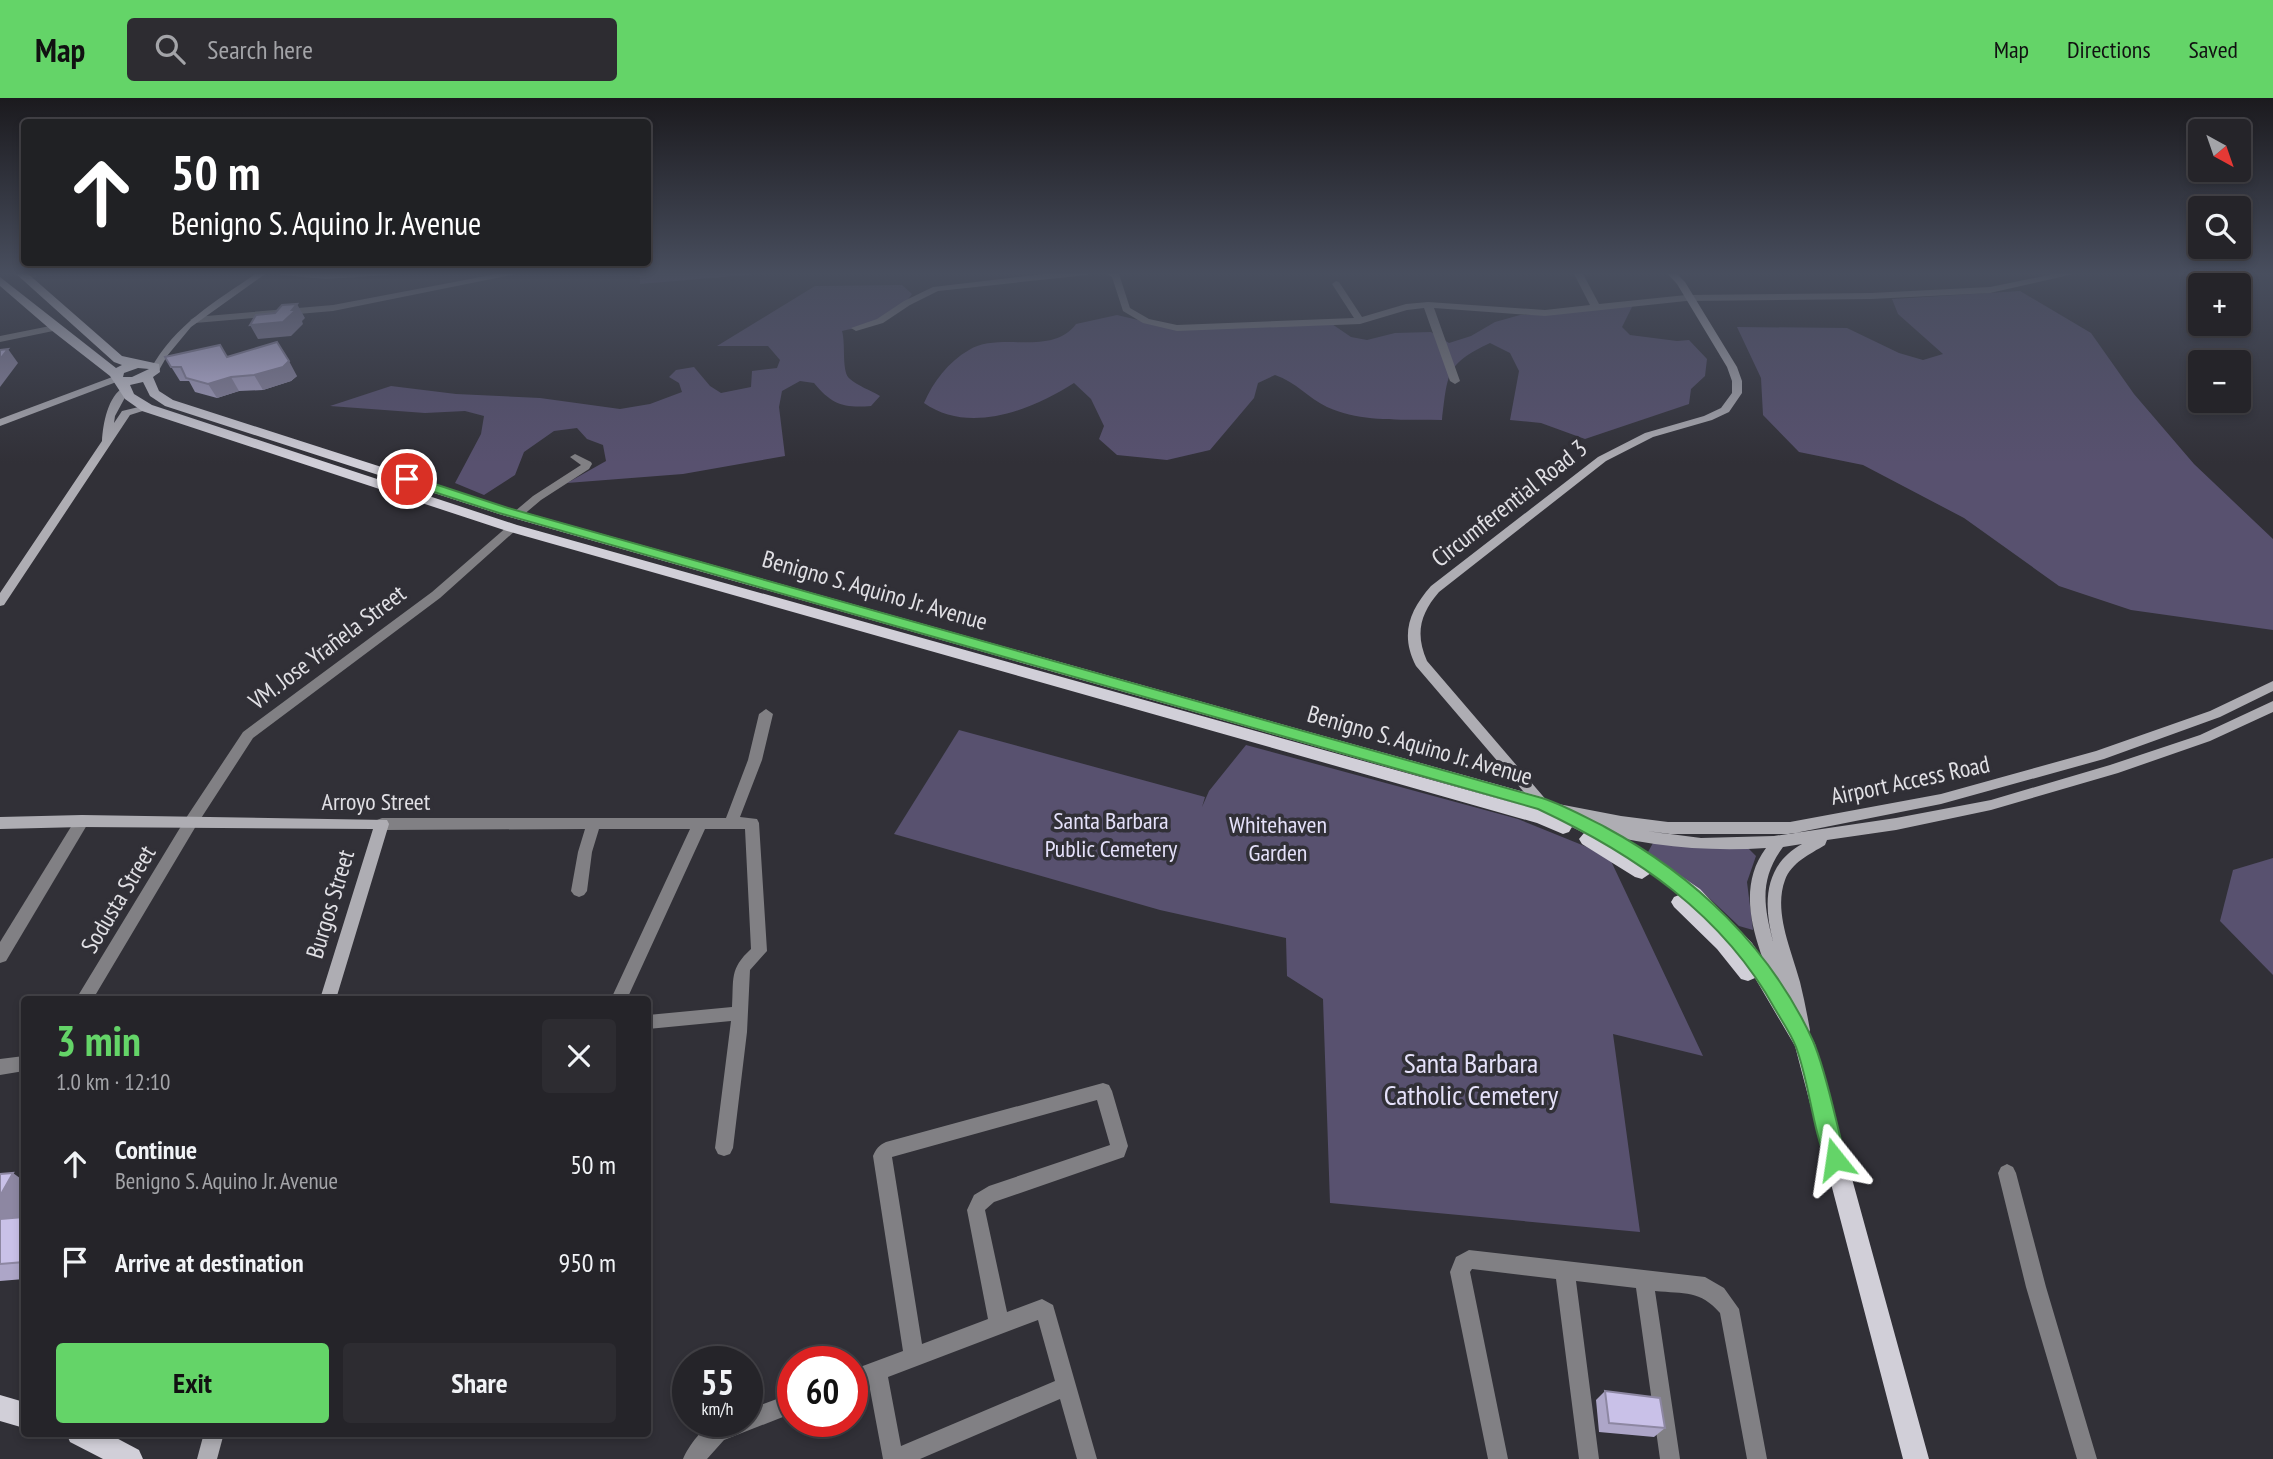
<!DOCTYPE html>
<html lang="en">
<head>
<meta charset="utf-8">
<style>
	body { margin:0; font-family:"PT Sans Narrow",sans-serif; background:#2d2c31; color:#f1f3f6; height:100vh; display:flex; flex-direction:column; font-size:26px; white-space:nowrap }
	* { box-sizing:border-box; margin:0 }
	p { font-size:23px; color:#a3a4a8 }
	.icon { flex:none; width:38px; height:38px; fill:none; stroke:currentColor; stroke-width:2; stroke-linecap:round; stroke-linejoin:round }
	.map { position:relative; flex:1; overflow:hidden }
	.side { position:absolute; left:21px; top:898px; width:630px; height:441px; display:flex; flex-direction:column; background:#252429; border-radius:7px; box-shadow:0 4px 10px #0003,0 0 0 2px #424146 }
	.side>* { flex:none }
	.hud { position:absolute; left:21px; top:21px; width:630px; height:147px; border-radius:7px; box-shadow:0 4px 10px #0003,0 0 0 2px #424146; background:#202124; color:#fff; overflow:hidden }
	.needle { width:46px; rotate:140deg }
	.controls { position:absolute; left:2188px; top:21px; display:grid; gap:14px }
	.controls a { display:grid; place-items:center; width:63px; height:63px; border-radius:7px; background:#252429; box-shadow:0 4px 10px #0003,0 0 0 2px #424146; font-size:35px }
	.speed { position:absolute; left:672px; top:1248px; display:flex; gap:14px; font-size:35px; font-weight:700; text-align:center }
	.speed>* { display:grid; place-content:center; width:91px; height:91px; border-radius:50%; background:#252429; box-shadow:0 4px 10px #0003,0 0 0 2px #424146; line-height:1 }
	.speed small { font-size:18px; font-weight:400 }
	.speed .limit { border:10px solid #d22; background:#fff; color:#111 }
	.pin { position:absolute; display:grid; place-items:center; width:60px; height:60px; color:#fff; margin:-30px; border:4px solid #fff; border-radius:50%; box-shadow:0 2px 7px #0007 }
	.me { position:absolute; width:77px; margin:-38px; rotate:345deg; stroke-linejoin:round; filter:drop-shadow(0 0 5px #0008) }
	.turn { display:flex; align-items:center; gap:24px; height:147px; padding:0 35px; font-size:32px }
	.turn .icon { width:91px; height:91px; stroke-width:2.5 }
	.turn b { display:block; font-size:49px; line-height:60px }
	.round { display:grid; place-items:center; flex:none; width:74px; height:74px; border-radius:7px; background:#2d2c31 }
	.summary { display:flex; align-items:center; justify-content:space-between; height:119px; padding:0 35px }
	h1 { font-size:42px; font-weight:700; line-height:52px; color:#64d468 }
	.cta { display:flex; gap:14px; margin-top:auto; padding:14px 35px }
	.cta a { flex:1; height:80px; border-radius:7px; background:#64d468; color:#111; font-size:28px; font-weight:700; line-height:80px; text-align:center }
	.cta a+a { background:#2d2c31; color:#f1f3f6 }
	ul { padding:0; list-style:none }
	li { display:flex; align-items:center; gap:21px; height:98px; padding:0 35px }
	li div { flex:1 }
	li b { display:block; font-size:26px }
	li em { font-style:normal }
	header { display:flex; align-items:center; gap:42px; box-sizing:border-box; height:98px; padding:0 35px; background:#64d468; color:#111 }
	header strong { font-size:33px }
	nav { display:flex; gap:38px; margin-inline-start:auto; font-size:24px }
	.search { width:490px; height:63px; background:#2d2c31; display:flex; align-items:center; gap:18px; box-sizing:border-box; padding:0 24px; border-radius:7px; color:#a3a4a8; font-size:26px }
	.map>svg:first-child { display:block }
	.green { fill:#58516f }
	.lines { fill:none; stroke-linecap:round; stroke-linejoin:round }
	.street { fill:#818084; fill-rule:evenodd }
	.secondary { fill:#aeadb3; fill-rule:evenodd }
	.primary { fill:#d1cfd8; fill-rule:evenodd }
	.wall { fill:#ada6c8 }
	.shaded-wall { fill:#8d87a2 }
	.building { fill:#c9c1e8; stroke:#8d87a2; stroke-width:2 }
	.route { fill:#64d468; stroke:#418a44; stroke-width:2 }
	.labels { text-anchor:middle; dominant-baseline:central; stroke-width:7; stroke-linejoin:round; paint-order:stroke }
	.street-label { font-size:24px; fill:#e1e0e5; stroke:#313037 }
	.park-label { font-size:24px; fill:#e5e1fa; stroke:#313037 }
	.near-park-label { font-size:28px; fill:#e5e1fa; stroke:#313037 }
</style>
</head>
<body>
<header>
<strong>Map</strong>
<div class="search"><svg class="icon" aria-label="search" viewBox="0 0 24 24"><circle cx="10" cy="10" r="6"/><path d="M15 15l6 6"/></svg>Search here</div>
<nav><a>Map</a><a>Directions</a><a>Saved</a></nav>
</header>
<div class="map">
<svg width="2273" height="1361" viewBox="0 0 2273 1361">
	<rect width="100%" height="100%" fill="#313037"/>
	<g class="green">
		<path d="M640,174H783L640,186Z"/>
		<path d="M902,187L912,196C895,221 870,227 842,233C846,246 841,275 850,281C858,288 870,292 880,298L871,308C844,310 832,307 814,285L800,283L782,293L779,309L785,358L683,376L567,385L606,363L603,347L587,341L577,330L554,333L524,354L515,377L484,397L455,385L481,336L484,318L465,313L425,315L330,308L391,288L456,296L540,300L620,311L650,306L682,294L679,285L669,279L676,272L694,269L710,288L721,295L751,289L752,273L777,270L780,262L768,248H717L815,188Z"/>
		<path d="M2020,193L2091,235L2134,296L2194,366L2273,441V532L2131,512L2059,488L1964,420L1863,367L1799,354L1763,317L1761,280L1737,229L1847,230L1899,255L1923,262L1943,256L1898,216L1892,201Z"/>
		<path d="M1634,205L1622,229L1630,237L1677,243L1689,242L1707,261L1705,278L1691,291L1689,306L1585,341L1541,325L1510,322L1519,273L1510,255L1490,245C1445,266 1448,276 1442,322C1403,321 1363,325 1327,309C1308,300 1296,284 1275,277L1258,285L1254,300L1210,352L1167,362L1117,357L1099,341L1104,328L1091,301L1074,285C1032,312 969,337 924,305C933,284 948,264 969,252C1000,233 1052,259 1076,226L1117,217L1172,230L1329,224L1351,239L1367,242L1395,235L1431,234L1449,245L1471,238L1495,224L1520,217H1549Z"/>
		<path d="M959,632L1205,699L1202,709L1209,693L1246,647L1518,721L1587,749L1611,763L1703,958L1613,936L1640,1134L1330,1105L1323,901L1287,878L1286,840L1160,812L894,736Z"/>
		<path d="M1653,745L1749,751L1756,758L1747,784L1753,832L1739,828L1704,795L1648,754Z"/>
		<path d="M2273,760V877L2220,823L2233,772Z"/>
	</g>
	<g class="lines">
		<g class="street">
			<path d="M277,174H392L388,177L326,181L281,177Z"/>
			<path d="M507,174H526L333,213L195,225L190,222L195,219L333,207Z"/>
			<path d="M1062,174H1091L1087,177L938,193L910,207L883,225L856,233L851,230L877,221L904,203L933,189Z"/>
			<path d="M1105,174L1119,176L1130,210L1149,221L1177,227L1354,220L1332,186L1336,183L1339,184L1362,219L1406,206L1428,204L1545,212L1590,207L1573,174H1582L1599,206L1686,197L1871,195L1990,189L2064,174H2082L1990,195L1871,201L1686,203L1545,218L1434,210L1460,283L1455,286L1450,283L1424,210L1407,212L1360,226L1177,233L1143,225L1123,213L1112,179Z"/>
			<path d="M55,227L60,230L58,232L0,244V238Z"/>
			<path d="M575,356L591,364L592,366L589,371L541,402L522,418H514V414L533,398L581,367L570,359Z"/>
			<path d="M512,427L518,430L516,432L440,500L253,640L196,728L93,901H76L186,720L243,634L432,494L508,428Z"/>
			<path d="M766,611L773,616L762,662L740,719L757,721L759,725L767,853L750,872L747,934L733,1050L730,1056L724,1058L718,1056L715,1050L731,923L648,931V917L732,909C734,881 729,871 751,851L745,731H705L627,901H611L690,731H599L592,754L587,793L584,797L579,799L574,797L571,793L578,754L585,731L382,732L377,730L375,726L377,722L382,720H726L748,662L759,616Z"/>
			<path d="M82,717L87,719L89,723L87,727L6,863L0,865V844L77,719Z"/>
			<path d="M24,958V973L0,977V961Z"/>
			<path d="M1103,985L1109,987L1112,993L1128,1048L1124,1059L994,1104L985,1112L1007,1214L1042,1201L1053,1207L1097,1361H1077L1060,1301L920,1361H883L869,1286L852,1292V1272L903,1253L873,1058C876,1051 879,1047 886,1044ZM1097,1002L1110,1047L989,1088L974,1097L967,1112L988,1221L922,1246L892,1059ZM1038,1222L1055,1283L901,1348L888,1279Z"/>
			<path d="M2007,1066L2013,1069L2016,1075L2046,1189L2097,1361H2077L2026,1189L1998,1075L2001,1069Z"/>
			<path d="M1469,1152L1705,1179L1724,1190L1739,1211L1767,1361H1747L1720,1215C1700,1192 1685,1196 1655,1193L1680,1361H1660L1636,1190L1576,1183L1599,1361H1579L1556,1181L1472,1171L1470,1174L1508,1361H1488L1450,1174L1456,1159Z"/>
			<path d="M793,1295V1315L724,1342L707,1361H683C688,1349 704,1326 718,1323C727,1321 738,1323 747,1323V1312Z"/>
		</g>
		<g class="secondary">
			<path d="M258,174H268L191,229L167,258L158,274H152L150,272C176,225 215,204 258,174Z"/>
			<path d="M1666,174H1675L1685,184L1737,269L1742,283V295L1729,314L1712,322L1653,339L1606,363L1439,494C1420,516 1415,536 1427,563L1548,704L1621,718L1668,724H1790L1941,696L2096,653L2210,613L2273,583V593L2220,619L2104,661L1941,706L1790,736H1668L1647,733L1701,740L1774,738L1896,720L1991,702L2110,667L2200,637L2273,603V614L2210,643L2118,675L1991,712L1896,732L1827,742L1825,747C1810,756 1791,765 1785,782C1773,814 1792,853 1800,884C1804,900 1807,916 1810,932L1808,937L1802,939L1796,937L1791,915L1784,913L1782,908C1763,861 1730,798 1766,750C1704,754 1641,748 1582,730L1580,726L1585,721L1549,713L1547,717H1537L1535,707L1416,568C1400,537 1409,513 1431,488L1598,359L1645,335L1704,318L1721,310L1732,295V283L1727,269L1677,186ZM1802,746C1764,767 1763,805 1773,843C1763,806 1760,780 1783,749Z"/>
			<path d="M115,278L119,279V283L0,328V321Z"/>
			<path d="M124,289L129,292L115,318L114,325L122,313L147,307L152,310L130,317L4,507L0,508V495L102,343C103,325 108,298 124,289Z"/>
			<path d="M82,717L387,722L389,726L336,901H320L373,731L82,729L0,731V719Z"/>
			<path d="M204,1335H224L217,1361H197Z"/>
		</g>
		<g class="primary">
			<path d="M14,174H26L122,258L159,266L160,274L153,279L159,293L173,302L509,410L1542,699L1627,741L1700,791L1752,845L1797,912L1815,946L1929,1361H1903L1795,948L1755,880L1748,883L1741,881L1717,851L1674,809L1671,804L1674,799L1679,797L1651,775L1642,781L1635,779L1582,746L1579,741L1584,735L1572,729L1569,734L1563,736L1537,725L507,433L142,313L125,301L110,278L51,232L0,188V179L116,270L122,267L114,264ZM138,270L149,271L132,279H123L124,275ZM143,284L150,298L165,308L499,416L1539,712L517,427L152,307L134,296L130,287Z"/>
			<path d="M0,1297L24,1304V1330L0,1323Z"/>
			<path d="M66,1335H107L139,1352L143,1361H103L70,1344Z"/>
		</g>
	</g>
	<g class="wall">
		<path d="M165,259L297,278L291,283L263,292L239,293L217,300L195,294L189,283H180Z"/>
		<path d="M0,1076L24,1119V1181L0,1183Z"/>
		<path d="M1605,1293L1665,1330L1654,1339L1599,1334L1596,1302Z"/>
	</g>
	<g class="shaded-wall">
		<path d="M297,206L305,220L302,223L303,226L291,238L258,241L250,227L292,212Z"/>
		<path d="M8,251L18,265L0,289V261Z"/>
		<path d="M289,263L297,278L291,283L263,292L254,277Z"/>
		<path d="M231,279L239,293L217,300L208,286Z"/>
		<path d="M13,1075L24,1083V1117L13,1138L0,1130V1098Z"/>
	</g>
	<g class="building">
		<path d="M297,206L292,212H296L283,224L250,227L256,217L275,215L282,207Z"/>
		<path d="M277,244L289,263L283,269L254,277L231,279L208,286L186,280L181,269H171L165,259L220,247L227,259Z"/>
		<path d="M8,251L0,261V252Z"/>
		<path d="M13,1075L0,1098V1076Z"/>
		<path d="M24,1119V1164L0,1166V1121Z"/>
		<path d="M1605,1293L1660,1300L1665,1330L1609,1325Z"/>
	</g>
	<linearGradient id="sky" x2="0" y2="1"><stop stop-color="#1b1a1e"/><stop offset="0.48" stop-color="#484e5e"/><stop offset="1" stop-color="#484e5e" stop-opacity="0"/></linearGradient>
	<rect width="2273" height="365" fill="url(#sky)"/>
	<path class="route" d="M407,377L508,410L1542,700C1564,707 1585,719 1605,729C1694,777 1771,850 1813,943C1827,975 1836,1026 1846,1061L1843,1068L1835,1071L1828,1068C1812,1030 1810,987 1796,949C1791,936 1782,923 1775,911C1723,816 1634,756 1538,711L499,415L403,384V378Z"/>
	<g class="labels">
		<g class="street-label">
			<text transform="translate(1509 405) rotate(-38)">Circumferential Road 3</text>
			<text transform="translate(875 492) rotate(16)">Benigno S. Aquino Jr. Avenue</text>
			<text transform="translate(327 549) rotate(-37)">VM. Jose Yrañela Street</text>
			<text transform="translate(1420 647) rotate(16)">Benigno S. Aquino Jr. Avenue</text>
			<text transform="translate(1910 682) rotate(-12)">Airport Access Road</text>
			<text x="376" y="703">Arroyo Street</text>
			<text transform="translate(118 801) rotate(-59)">Sodusta Street</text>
			<text transform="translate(330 806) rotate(-73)">Burgos Street</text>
		</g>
		<g class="park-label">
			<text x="1111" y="722">Santa Barbara<tspan x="1111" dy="28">Public Cemetery</tspan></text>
			<text x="1278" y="726">Whitehaven<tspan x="1278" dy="28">Garden</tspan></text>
		</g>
		<g class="near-park-label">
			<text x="1471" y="964">Santa Barbara<tspan x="1471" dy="32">Catholic Cemetery</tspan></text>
		</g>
	</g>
</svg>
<div class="controls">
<a><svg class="needle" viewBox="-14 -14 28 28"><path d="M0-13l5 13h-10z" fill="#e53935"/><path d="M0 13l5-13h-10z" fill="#a3a4a8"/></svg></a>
<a><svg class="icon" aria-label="search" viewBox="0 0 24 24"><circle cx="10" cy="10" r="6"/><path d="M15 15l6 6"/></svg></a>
<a>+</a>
<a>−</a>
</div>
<div class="speed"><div>55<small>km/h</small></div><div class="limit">60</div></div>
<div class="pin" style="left:407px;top:381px;background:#d93025"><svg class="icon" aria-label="arrive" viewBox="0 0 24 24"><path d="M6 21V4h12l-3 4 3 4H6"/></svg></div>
<svg class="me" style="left:1835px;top:1061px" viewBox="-20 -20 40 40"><path d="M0-17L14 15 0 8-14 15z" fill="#64d468" stroke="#fff" stroke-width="4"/></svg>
<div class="hud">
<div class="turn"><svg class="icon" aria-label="ahead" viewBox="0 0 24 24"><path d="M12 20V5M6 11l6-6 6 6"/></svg><div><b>50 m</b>Benigno S. Aquino Jr. Avenue</div></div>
</div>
<section class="side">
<div class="summary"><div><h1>3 min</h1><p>1.0 km · 12:10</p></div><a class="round"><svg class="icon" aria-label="close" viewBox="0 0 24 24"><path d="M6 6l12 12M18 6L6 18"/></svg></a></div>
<ul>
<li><svg class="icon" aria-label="ahead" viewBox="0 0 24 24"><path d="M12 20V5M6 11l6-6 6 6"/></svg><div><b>Continue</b><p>Benigno S. Aquino Jr. Avenue</p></div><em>50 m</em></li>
<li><svg class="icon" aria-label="arrive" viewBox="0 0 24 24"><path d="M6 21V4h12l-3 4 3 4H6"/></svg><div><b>Arrive at destination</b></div><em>950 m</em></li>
</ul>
<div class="cta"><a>Exit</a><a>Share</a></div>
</section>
</div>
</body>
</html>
